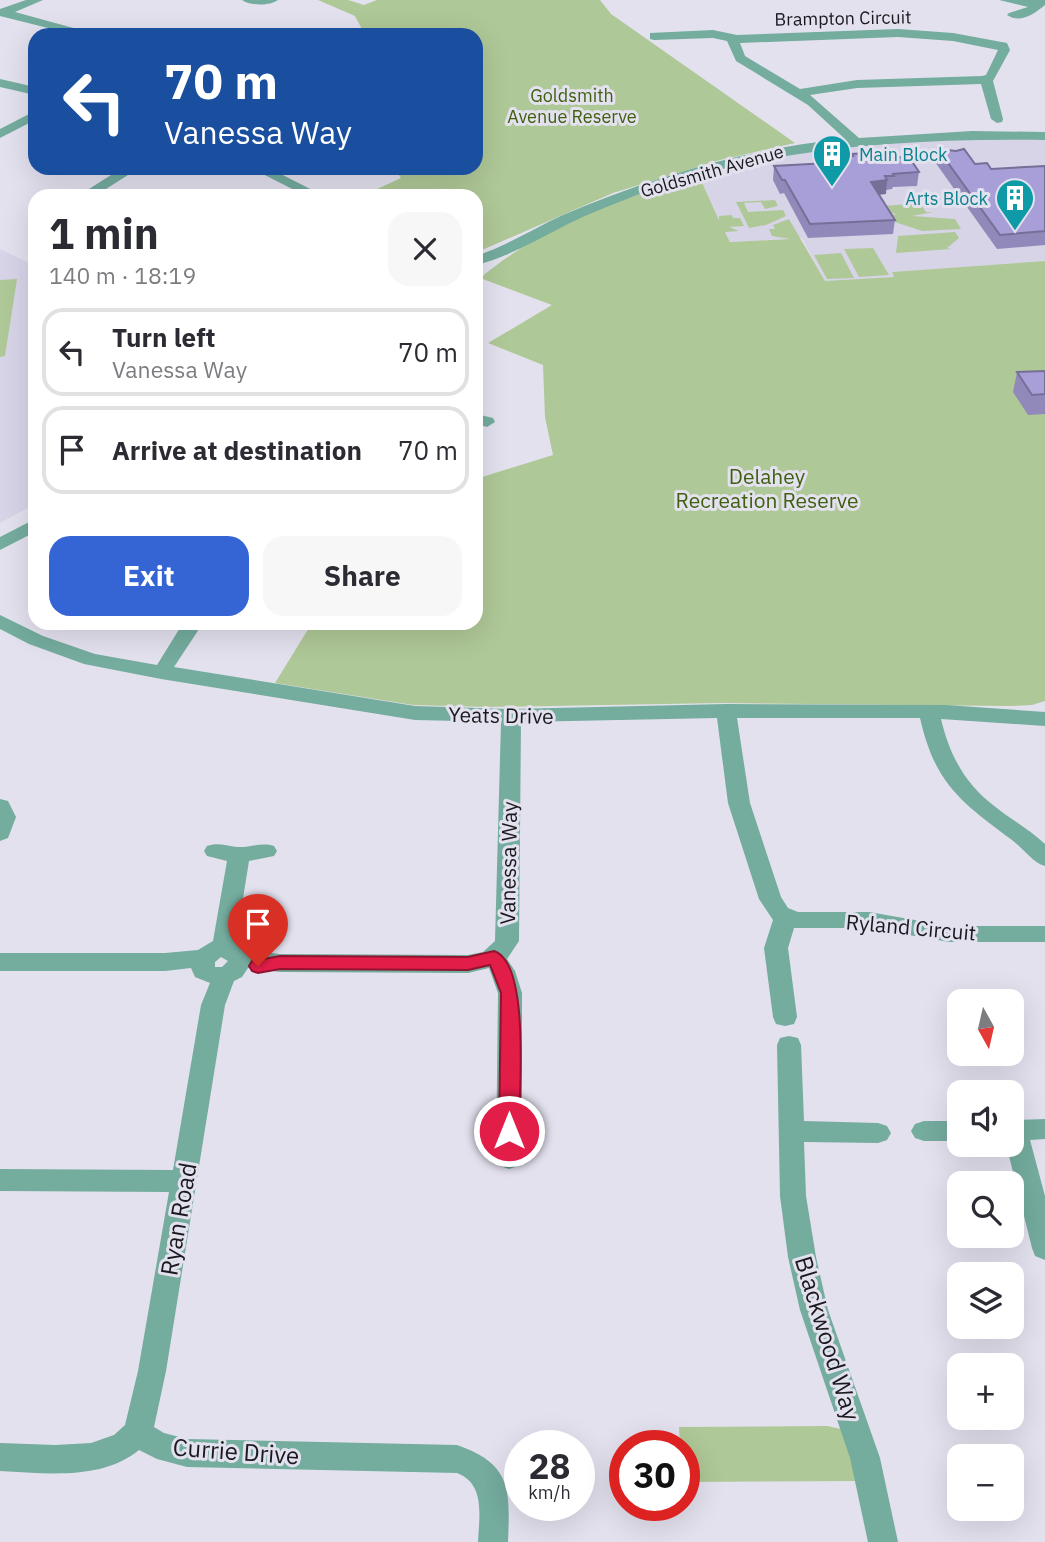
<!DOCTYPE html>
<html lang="en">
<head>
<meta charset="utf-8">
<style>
	body { margin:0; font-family:"IBM Plex Sans",sans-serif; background:#f7f7f7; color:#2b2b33; height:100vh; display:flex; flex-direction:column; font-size:26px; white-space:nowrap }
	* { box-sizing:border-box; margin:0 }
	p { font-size:23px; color:#7c7c81 }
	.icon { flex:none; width:38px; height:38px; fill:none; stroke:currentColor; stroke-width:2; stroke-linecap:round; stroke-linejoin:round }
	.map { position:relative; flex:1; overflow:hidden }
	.details { position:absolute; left:28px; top:189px; width:455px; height:441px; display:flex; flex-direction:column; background:#fff; border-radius:21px; box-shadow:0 7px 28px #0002 }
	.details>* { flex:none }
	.banner { position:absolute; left:28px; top:28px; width:455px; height:147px; border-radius:21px; box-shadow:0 7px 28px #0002; background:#1a4fa0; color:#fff; overflow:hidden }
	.needle { width:46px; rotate:172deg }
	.controls { position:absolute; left:947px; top:989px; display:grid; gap:14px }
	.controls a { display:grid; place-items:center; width:77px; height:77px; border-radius:14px; background:#fff; box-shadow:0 7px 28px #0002; font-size:35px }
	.speed { position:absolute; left:504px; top:1430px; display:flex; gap:14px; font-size:35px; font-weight:700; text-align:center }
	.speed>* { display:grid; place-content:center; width:91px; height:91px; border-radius:50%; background:#fff; box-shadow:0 7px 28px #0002; line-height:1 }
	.speed small { font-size:18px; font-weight:400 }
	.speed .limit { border:10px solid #d22; background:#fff; color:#111 }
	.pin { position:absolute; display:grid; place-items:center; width:60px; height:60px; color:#fff; margin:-72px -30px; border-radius:50% 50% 50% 0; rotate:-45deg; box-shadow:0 0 7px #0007 }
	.pin .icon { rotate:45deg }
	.me { position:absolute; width:77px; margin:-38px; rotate:0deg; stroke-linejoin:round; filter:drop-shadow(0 0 5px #0008) }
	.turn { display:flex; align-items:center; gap:24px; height:147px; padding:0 21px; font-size:32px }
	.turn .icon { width:91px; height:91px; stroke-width:2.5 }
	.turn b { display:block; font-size:49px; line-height:60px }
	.round { display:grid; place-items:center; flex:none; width:74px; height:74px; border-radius:21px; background:#f7f7f7 }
	.head { display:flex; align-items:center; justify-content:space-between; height:119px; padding:0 21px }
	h1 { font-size:42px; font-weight:700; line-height:52px }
	.button { display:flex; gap:14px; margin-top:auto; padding:14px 21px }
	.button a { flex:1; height:80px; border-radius:21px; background:#3565d5; color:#fff; font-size:28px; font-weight:700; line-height:80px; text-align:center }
	.button a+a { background:#f7f7f7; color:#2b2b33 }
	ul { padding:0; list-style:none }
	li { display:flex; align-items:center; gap:21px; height:88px; margin:0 14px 10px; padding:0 7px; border:4px solid #e1e1e2; border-radius:21px }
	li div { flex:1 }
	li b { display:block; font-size:26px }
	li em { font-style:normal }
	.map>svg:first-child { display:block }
	.built { fill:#d7d4e8 }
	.green { fill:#afc897 }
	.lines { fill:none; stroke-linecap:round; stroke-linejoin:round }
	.minor { fill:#74ac9e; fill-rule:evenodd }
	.wall { fill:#9189ba }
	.shaded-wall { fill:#766f97 }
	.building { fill:#a99fd8; stroke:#766f97; stroke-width:2 }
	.route { fill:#e11d48; stroke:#92132f; stroke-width:2 }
	.labels { text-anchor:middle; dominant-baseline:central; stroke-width:6; stroke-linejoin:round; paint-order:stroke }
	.far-street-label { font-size:18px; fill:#1a191d; stroke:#e3e1ee }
	.far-park-label { font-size:18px; fill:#406010; stroke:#e3e1ee }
	.far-culture-label { font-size:18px; fill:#0d838f; stroke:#e3e1ee; text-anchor:start }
	.park-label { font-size:21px; fill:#406010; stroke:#e3e1ee }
	.street-label { font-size:21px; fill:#1a191d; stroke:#e3e1ee }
	.near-street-label { font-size:24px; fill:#1a191d; stroke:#e3e1ee }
</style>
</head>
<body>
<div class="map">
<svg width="1045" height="1542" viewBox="0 0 1045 1542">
	<rect width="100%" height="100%" fill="#e3e1ee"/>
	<g class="built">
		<path d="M987,138L1045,140V261L893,272L895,277L825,282L802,238L730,242L699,176L847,143Z"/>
		<path d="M0,249L35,266V504L0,523Z"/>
	</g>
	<g class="green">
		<path d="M318,0H348L364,5L377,0H600L611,14L795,143L720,160L613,193L482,250L476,248V196H362L401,178L394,168H476V35H365L355,16Z"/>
		<path d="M699,176L719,220V216L732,215L733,218H740L744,226L729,227L739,231L725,232L730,242L790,239L772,236L769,229H775L773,225L789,219L825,281L894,277L892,272L1045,261V701L1032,705L1010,706L721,703L488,707L413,705L275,683L312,623H476V475L482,477L553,455L545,417L543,365L488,343L552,305L480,278C542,226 622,197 699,176Z"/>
		<path d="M775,200L778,206L765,209L761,202L744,203L748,212L783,210L786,216L766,225L749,228L736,202Z"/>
		<path d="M920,203L926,212H933L912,216L955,219L961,229L922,231L895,222L890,215L898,214L889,213L884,206Z"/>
		<path d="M955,232L959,238L947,248L951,249L896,253L898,236Z"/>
		<path d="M873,248L889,275L859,277L844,249Z"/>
		<path d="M841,253L854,278L827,279L814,255Z"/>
		<path d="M17,279L5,356L0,357V280Z"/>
		<path d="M827,1426L846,1430L860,1481L684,1482V1446L680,1445L679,1427Z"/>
	</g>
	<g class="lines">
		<g class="minor">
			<path d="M26,0H43L15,12L99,35H76L0,16V9Z"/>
			<path d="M242,0H278C270,6 250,6 242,0Z"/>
			<path d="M999,0H1045V5C1034,14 1020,24 1007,15L1009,13L1028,7Z"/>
			<path d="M898,29L953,33L1007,43L1010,50L993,81L1003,119L1002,122L997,123L991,119L981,84L857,88L810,95L859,138L972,131L1045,132V140C906,138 768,147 637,195C614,204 590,213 568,224C538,239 509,257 476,265V256C507,246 534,228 563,215C652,177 748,148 845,139L808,105L736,61L727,41L713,38L654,40L650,39V33L713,30L737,35ZM898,37L953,41L998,50L986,75L982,76L857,80L800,89L745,56L740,43Z"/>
			<path d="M0,79L35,87V95L0,87Z"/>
			<path d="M35,111V120L0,138V129Z"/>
			<path d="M122,168H139L95,196H78Z"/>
			<path d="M251,168H269L324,196H306Z"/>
			<path d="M476,414L493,418L495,422L487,427L476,424Z"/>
			<path d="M35,519V532L0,550V537Z"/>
			<path d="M0,615L43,636L95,654L157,665L183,623H203L174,667L415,706L511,709L726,704L946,705L1045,712V726L941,719C949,753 964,783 993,805C1010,819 1029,829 1045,844V866C1032,862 1023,848 1012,840C961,802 935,784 920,718H737L750,803L781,897L788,908L798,912H869L949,926H1045V942H949L869,928H794L788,948L797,1017L794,1024L785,1026L776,1024L773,1017L764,948L773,920L759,899L728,803L717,718L521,722L519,941L507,959L515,971L522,993V1158L518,1166L509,1169L500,1166L496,1158L498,993L489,968L468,973L280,972L248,968L242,977L234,981L225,1005L166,1371L154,1427L164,1433L187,1439L457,1445C512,1464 510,1490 508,1542H478C479,1517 486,1484 457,1473L187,1467L157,1459L139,1450C101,1481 45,1473 0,1471V1443L55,1445L91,1443L114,1435L125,1425L138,1371L169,1192L0,1191V1169L173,1170L201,1005L210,983L195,977L191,968L165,971H0V953H165L198,950L213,941L227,861L207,856L204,851L207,846C218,842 226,846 237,847C250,848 261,842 274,846L277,851L274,856L249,861L236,942L246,950L280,954L468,955L483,952L495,941L501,722L415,720L161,679L84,664L29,644L0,629ZM221,957L228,961L222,967H215V962Z"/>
			<path d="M0,799L8,801L16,817L8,838L0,841Z"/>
			<path d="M789,1036L798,1038L801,1045L804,1121L878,1123L887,1126L891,1133L887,1140L878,1143L804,1142L806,1196L816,1257L828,1310L880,1458L898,1542H868L850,1458L800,1310L788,1257L780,1196L777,1045L780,1038Z"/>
			<path d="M1045,1119V1139L1030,1140L1045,1196V1260L1035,1256L1032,1248L1006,1144H1012V1120Z"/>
			<path d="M924,1121H959V1141H924L915,1138L911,1131L915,1124Z"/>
		</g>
	</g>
	<g class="wall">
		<path d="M938,149L975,164L991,169L1045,166V245L997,249L935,162Z"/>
		<path d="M851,154L873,155L919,172L917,186L893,187L892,189L886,190V194H879L895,220L893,234L808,238L784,193L780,194L773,180L774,166L829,163L844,161V157H851Z"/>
		<path d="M1045,371V414L1028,415L1013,392L1017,372Z"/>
	</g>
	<path class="shaded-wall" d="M887,180L886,194L869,196L871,182Z"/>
	<g class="building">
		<path d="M938,149L956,151L964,149L975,164L987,163L991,169L1045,166V231L1000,235Z"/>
		<path d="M871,153L873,155H880L882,158L909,157L919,172L893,174L894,176H885L887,180L871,182L895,220L810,224L785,180H782L774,166L829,163L847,160L844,157L853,156L851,154Z"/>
		<path d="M1045,371V394L1032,395L1017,372Z"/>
	</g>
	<path class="route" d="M494,951C531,962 519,1097 519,1131L516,1137L509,1139L502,1137L499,1131L501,993L490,965L468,970L280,969L258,973L252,971L249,966L252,961L280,956L468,957Z"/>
	<defs>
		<symbol id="building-pin" viewBox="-11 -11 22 30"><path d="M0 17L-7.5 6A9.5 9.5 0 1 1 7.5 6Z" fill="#0f9aa8" stroke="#e3e1ee"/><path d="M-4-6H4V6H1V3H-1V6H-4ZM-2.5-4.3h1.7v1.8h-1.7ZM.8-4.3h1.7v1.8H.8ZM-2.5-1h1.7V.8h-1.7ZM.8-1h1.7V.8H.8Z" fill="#fff"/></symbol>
	</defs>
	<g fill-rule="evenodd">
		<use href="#building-pin" x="810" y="132" width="44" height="60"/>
		<use href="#building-pin" x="993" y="176" width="44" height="60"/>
	</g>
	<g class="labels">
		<g class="far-street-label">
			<text transform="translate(843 18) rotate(-1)">Brampton Circuit</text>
			<text transform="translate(712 171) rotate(-16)">Goldsmith Avenue</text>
		</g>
		<g class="far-park-label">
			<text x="572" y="95">Goldsmith<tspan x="572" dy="21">Avenue Reserve</tspan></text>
		</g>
		<g class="far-culture-label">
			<text x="859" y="154">Main Block</text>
			<text x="988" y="198" text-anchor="end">Arts Block</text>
		</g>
		<g class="park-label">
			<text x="767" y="476">Delahey<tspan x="767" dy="24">Recreation Reserve</tspan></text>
		</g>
		<g class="street-label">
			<text transform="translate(501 715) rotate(1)">Yeats Drive</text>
			<text transform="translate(508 863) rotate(-89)">Vanessa Way</text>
			<text transform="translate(911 927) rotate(5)">Ryland Circuit</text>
		</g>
		<g class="near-street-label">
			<text transform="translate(178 1219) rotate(-80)">Ryan Road</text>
			<text transform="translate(828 1338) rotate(73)">Blackwood Way</text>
			<text transform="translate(236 1451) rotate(4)">Currie Drive</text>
		</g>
	</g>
</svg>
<div class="controls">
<a><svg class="needle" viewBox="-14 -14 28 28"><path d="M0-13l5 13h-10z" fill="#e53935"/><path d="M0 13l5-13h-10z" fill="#7c7c81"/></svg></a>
<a><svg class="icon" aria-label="sound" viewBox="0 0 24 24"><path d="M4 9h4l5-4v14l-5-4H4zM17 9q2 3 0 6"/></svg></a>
<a><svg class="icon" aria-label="search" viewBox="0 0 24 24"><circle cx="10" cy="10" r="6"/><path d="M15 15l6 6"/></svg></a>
<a><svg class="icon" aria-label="layers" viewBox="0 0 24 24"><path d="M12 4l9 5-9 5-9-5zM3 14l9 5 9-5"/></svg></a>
<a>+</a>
<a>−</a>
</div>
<div class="speed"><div>28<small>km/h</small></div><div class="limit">30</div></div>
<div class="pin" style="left:258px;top:966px;background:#d93025"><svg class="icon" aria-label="arrive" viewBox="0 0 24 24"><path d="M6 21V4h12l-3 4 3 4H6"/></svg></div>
<svg class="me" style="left:509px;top:1131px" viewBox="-20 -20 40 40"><circle r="17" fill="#e11d48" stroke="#fff" stroke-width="3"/><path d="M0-11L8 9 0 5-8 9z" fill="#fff"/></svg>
<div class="banner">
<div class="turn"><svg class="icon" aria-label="left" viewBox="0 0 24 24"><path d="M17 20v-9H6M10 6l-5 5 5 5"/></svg><div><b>70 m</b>Vanessa Way</div></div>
</div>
<section class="details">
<div class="head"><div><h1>1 min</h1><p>140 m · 18:19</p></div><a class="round"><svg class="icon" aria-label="close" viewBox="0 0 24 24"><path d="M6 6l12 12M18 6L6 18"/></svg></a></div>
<ul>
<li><svg class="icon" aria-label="left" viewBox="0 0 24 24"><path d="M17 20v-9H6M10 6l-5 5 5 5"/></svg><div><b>Turn left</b><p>Vanessa Way</p></div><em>70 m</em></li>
<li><svg class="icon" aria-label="arrive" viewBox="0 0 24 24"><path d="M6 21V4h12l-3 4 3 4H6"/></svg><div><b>Arrive at destination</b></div><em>70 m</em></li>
</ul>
<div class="button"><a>Exit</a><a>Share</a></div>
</section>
</div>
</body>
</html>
